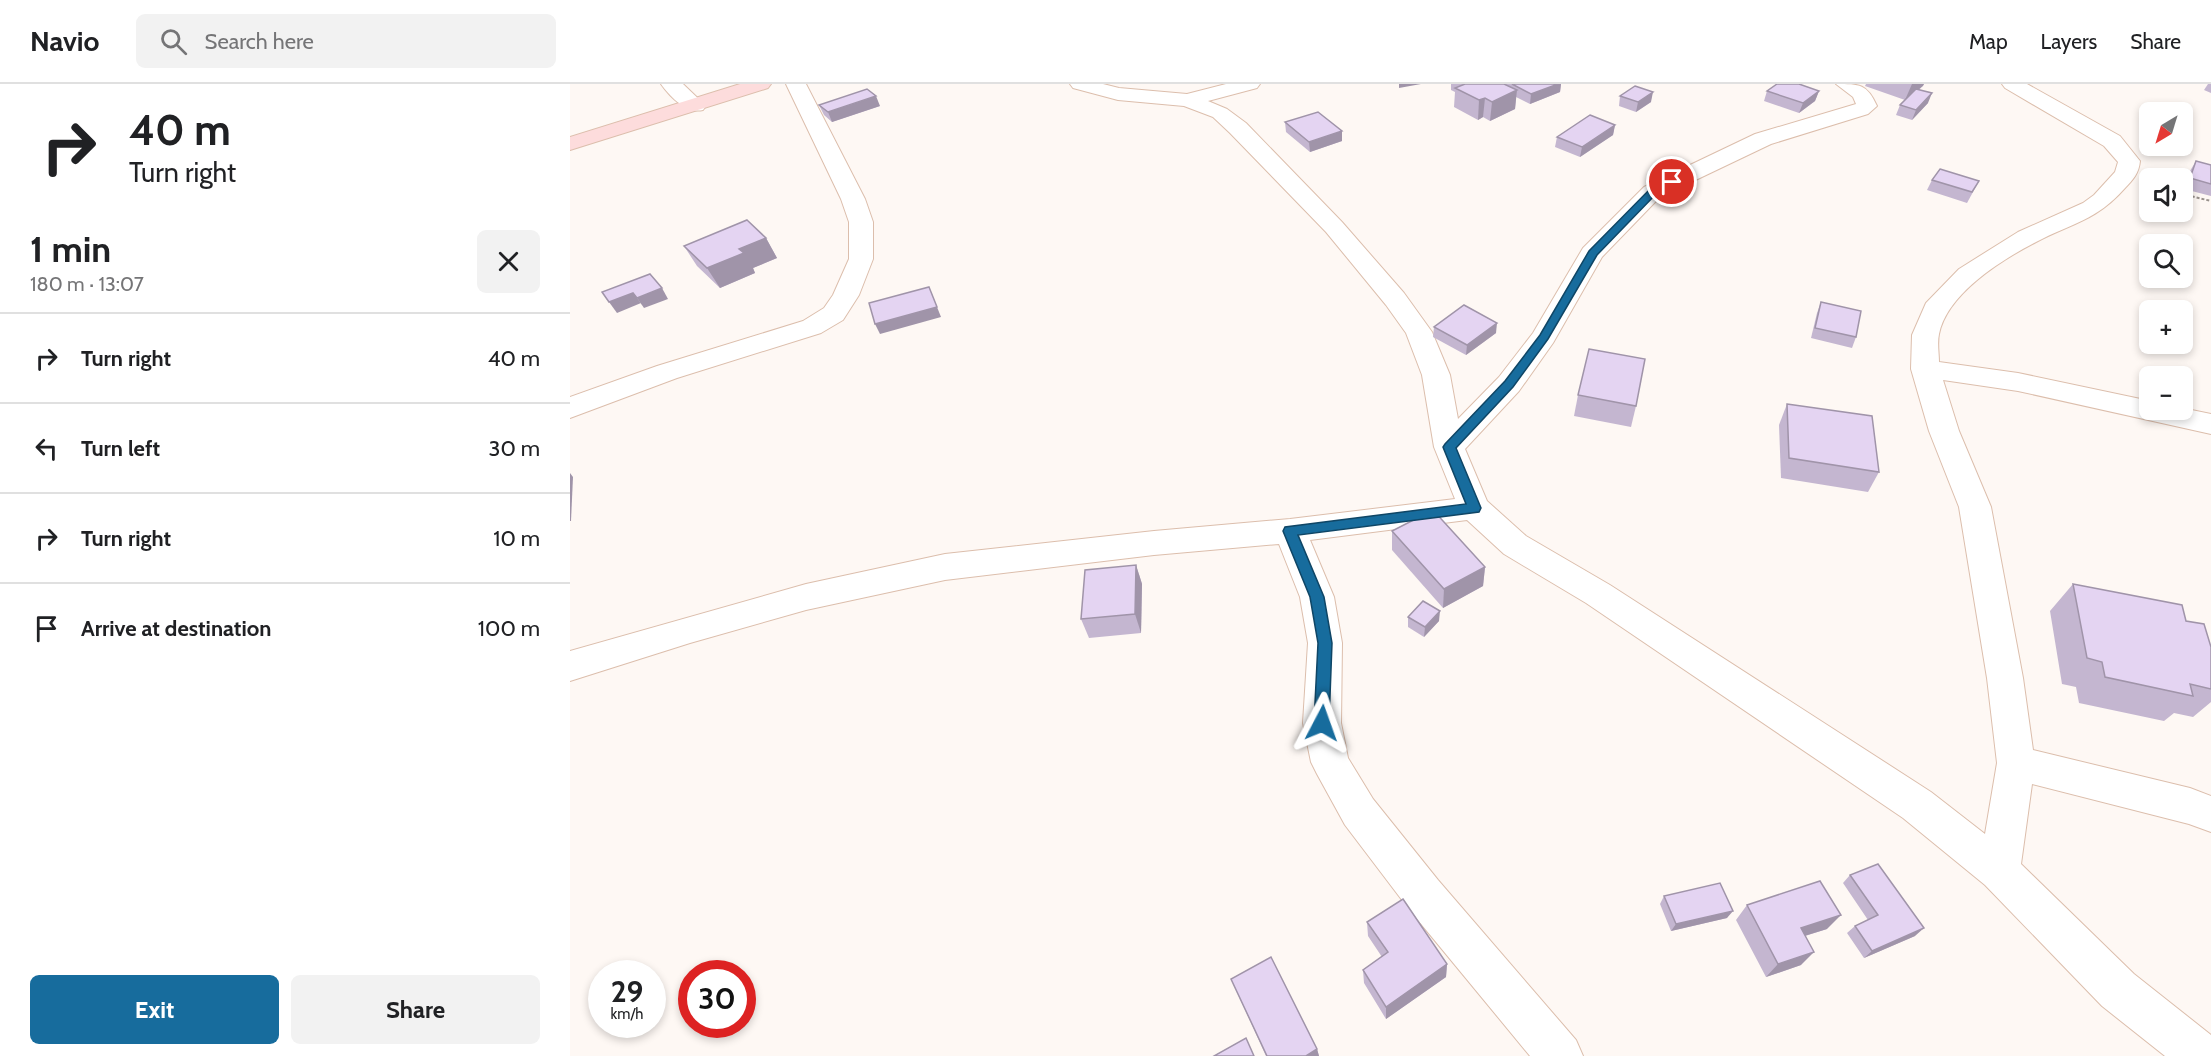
<!DOCTYPE html>
<html lang="en">
<head>
<meta charset="utf-8">
<style>
	body { margin:0; font-family:Cabin,sans-serif; background:#f2f2f2; color:#202124; height:100vh; display:flex; flex-direction:column; font-size:22px; white-space:nowrap }
	* { box-sizing:border-box; margin:0 }
	p { font-size:20px; color:#757577 }
	.icon { flex:none; width:33px; height:33px; fill:none; stroke:currentColor; stroke-width:2; stroke-linecap:round; stroke-linejoin:round }
	.map { position:relative; flex:1; overflow:hidden }
	.drawer { display:flex; flex-direction:column; background:#fff; width:570px }
	.drawer>* { flex:none }
	.top-card { background:#fff; color:#202124; overflow:hidden }
	.needle { width:39px; rotate:218deg }
	.tools { position:absolute; left:1569px; top:18px; display:grid; gap:12px }
	.tools a { display:grid; place-items:center; width:54px; height:54px; border-radius:9px; background:#fff; box-shadow:0 3px 9px #0003; font-size:30px }
	.speed { position:absolute; left:18px; top:876px; display:flex; gap:12px; font-size:30px; font-weight:700; text-align:center }
	.speed>* { display:grid; place-content:center; width:78px; height:78px; border-radius:50%; background:#fff; box-shadow:0 3px 9px #0003; line-height:1 }
	.speed small { font-size:15px; font-weight:400 }
	.speed .limit { border:9px solid #d22; background:#fff; color:#111 }
	.pin { position:absolute; display:grid; place-items:center; width:51px; height:51px; color:#fff; margin:-26px; border:3px solid #fff; border-radius:50%; box-shadow:0 2px 6px #0007 }
	.me { position:absolute; width:66px; margin:-33px; rotate:4deg; stroke-linejoin:round; filter:drop-shadow(0 0 4px #0008) }
	.turn { display:flex; align-items:center; gap:21px; height:126px; padding:0 30px; font-size:27px }
	.turn .icon { width:78px; height:78px; stroke-width:2.5 }
	.turn b { display:block; font-size:42px; line-height:51px }
	.round { display:grid; place-items:center; flex:none; width:63px; height:63px; border-radius:9px; background:#f2f2f2 }
	.headline { display:flex; align-items:center; justify-content:space-between; height:102px; padding:0 30px }
	h1 { font-size:36px; font-weight:700; line-height:45px }
	.cta { display:flex; gap:12px; margin-top:auto; padding:12px 30px }
	.cta a { flex:1; height:69px; border-radius:9px; background:#176c9d; color:#fff; font-size:24px; font-weight:700; line-height:69px; text-align:center }
	.cta a+a { background:#f2f2f2; color:#202124 }
	ul { padding:0; list-style:none }
	li { display:flex; align-items:center; gap:18px; height:90px; padding:0 30px; border-top:2px solid #e0e0e0 }
	li div { flex:1 }
	li b { display:block; font-size:22px }
	li em { font-style:normal }
	header { display:flex; align-items:center; gap:36px; box-sizing:border-box; height:84px; padding:0 30px; background:#fff; border-bottom:2px solid #e0e0e0 }
	header strong { font-size:28px }
	nav { display:flex; gap:33px; margin-inline-start:auto; font-size:21px }
	.search { width:420px; height:54px; background:#f2f2f2; display:flex; align-items:center; gap:15px; box-sizing:border-box; padding:0 21px; border-radius:9px; color:#757577; font-size:22px }
	main { display:flex; flex:1; min-height:0 }
	.map>svg:first-child { display:block }
	.lines { fill:none; stroke-linecap:round; stroke-linejoin:round }
	.street-casing { stroke:#dcbeac; stroke-width:2 }
	.secondary-casing { stroke:#dcbeac; stroke-width:2 }
	.path { stroke:#98908b; stroke-width:2; stroke-dasharray:3 2; stroke-linecap:butt }
	.street { fill:#fff; fill-rule:evenodd }
	.secondary { fill:#fddcdc; fill-rule:evenodd }
	.wall { fill:#c4b6d0 }
	.shaded-wall { fill:#a094a9 }
	.building { fill:#e4d4f2; stroke:#a094a9; stroke-width:1.5 }
	.route { fill:#176c9d; stroke:#0f4666; stroke-width:1.5 }
</style>
</head>
<body>
<header>
<strong>Navio</strong>
<div class="search"><svg class="icon" aria-label="search" viewBox="0 0 24 24"><circle cx="10" cy="10" r="6"/><path d="M15 15l6 6"/></svg>Search here</div>
<nav><a>Map</a><a>Layers</a><a>Share</a></nav>
</header>
<main>
<section class="drawer">
<div class="top-card">
<div class="turn"><svg class="icon" aria-label="right" viewBox="0 0 24 24"><path d="M7 20v-9h11M14 6l5 5-5 5"/></svg><div><b>40 m</b>Turn right</div></div>
</div>
<div class="headline"><div><h1>1 min</h1><p>180 m · 13:07</p></div><a class="round"><svg class="icon" aria-label="close" viewBox="0 0 24 24"><path d="M6 6l12 12M18 6L6 18"/></svg></a></div>
<ul>
<li><svg class="icon" aria-label="right" viewBox="0 0 24 24"><path d="M7 20v-9h11M14 6l5 5-5 5"/></svg><div><b>Turn right</b></div><em>40 m</em></li>
<li><svg class="icon" aria-label="left" viewBox="0 0 24 24"><path d="M17 20v-9H6M10 6l-5 5 5 5"/></svg><div><b>Turn left</b></div><em>30 m</em></li>
<li><svg class="icon" aria-label="right" viewBox="0 0 24 24"><path d="M7 20v-9h11M14 6l5 5-5 5"/></svg><div><b>Turn right</b></div><em>10 m</em></li>
<li><svg class="icon" aria-label="arrive" viewBox="0 0 24 24"><path d="M6 21V4h12l-3 4 3 4H6"/></svg><div><b>Arrive at destination</b></div><em>100 m</em></li>
</ul>
<div class="cta"><a>Exit</a><a>Share</a></div>
</section>
<div class="map">
<svg width="1641" height="972" viewBox="0 0 1641 972">
	<rect width="100%" height="100%" fill="#fef8f4"/>
	<g class="lines">
		<defs>
			<g id="street">
				<path d="M91,0H113L136,22L133,26C117,30 100,13 91,0Z"/>
				<path d="M216,0H236L295,115L303,138V175L289,211L273,236L251,249L107,294L0,334V313L87,282L233,237L254,224L263,211L279,175V138L271,115Z"/>
				<path d="M500,0H533L549,4L617,10L656,0H690L687,4L638,17L657,25L676,39L772,138L834,209L862,248L880,291L888,335L929,293L963,249L1013,164L1074,103L1185,50L1286,20L1283,13L1266,0C1290,0 1297,0 1307,22L1298,30L1201,60L1090,113L1032,173L983,259L949,307L895,365L917,417L956,452L1040,501L1361,708L1415,750L1427,679L1417,594L1389,423L1359,347L1341,285L1342,251L1356,219L1389,185L1448,148L1513,119L1524,111L1545,88L1548,78L1534,62L1435,4L1432,0H1457L1550,52L1570,77C1569,89 1563,96 1555,104C1526,137 1502,139 1466,158C1431,176 1377,210 1369,250C1367,259 1369,269 1369,278L1448,289L1580,317V326L1612,324L1641,330V350L1448,307L1373,296L1389,347L1421,423L1453,594L1463,666L1620,704L1641,712V748L1619,740L1462,700L1451,780L1564,890L1641,951V972H1595L1532,922L1415,801L1333,734L1016,519L934,470L897,436L740,456L764,513L772,559L771,639L778,674L803,715L868,796L1006,956L1013,972H960L838,824L775,741L747,690L741,678L733,639L738,559L730,513L709,460L584,471L375,496L236,526L120,559L0,597V567L236,500L375,470L584,447L720,435L885,415L864,363L852,291L836,249L816,221L756,148L660,49L643,33L614,22L548,16L503,4Z"/>
			</g>
			<path id="secondary" d="M170,0H201L198,4L0,66V53Z"/>
		</defs>
		<use href="#street" class="street-casing"/>
		<use href="#secondary" class="secondary-casing"/>
		<path class="path" d="M1612,110L1641,117"/>
		<use href="#street" class="street"/>
		<use href="#secondary" class="secondary"/>
	</g>
	<g class="wall">
		<path d="M881,0H991L990,8L960,20L946,13L945,25L920,37L913,33L908,36L884,23L885,8L881,6Z"/>
		<path d="M1296,0H1354L1349,6L1358,19L1342,36L1326,31L1330,21L1335,16L1295,2Z"/>
		<path d="M1638,0H1641V9L1634,6Z"/>
		<path d="M1197,7H1249L1245,17L1229,29L1194,17Z"/>
		<path d="M1050,12L1081,18L1066,28L1049,22Z"/>
		<path d="M249,21L310,22L262,38L254,31Z"/>
		<path d="M715,38L772,47V57L740,68L716,48Z"/>
		<path d="M1045,41L1043,51L1010,73L985,63L987,53Z"/>
		<path d="M1626,77L1641,81V112L1614,105L1620,87Z"/>
		<path d="M1362,96L1409,97L1397,119L1357,106Z"/>
		<path d="M196,154L207,174L183,184L185,189L150,204L127,182L114,162Z"/>
		<path d="M1251,218L1286,253L1282,264L1241,254L1247,229Z"/>
		<path d="M864,243L926,249L896,271L863,253Z"/>
		<path d="M1008,311L1066,322L1061,343L1004,332Z"/>
		<path d="M1217,320L1309,388L1298,408L1211,394L1209,341Z"/>
		<path d="M822,447L915,483L913,502L873,524L822,466Z"/>
		<path d="M566,481L572,500L571,549L519,554L511,535Z"/>
		<path d="M1503,500L1616,537L1641,563V618L1623,633L1604,629L1594,637L1509,619L1506,603L1492,600L1480,527Z"/>
		<path d="M838,533L869,537L854,553L838,543Z"/>
		<path d="M1280,791L1345,852L1294,874L1277,849L1285,842L1298,836L1273,799Z"/>
		<path d="M1094,812L1157,834L1101,847L1090,820Z"/>
		<path d="M1177,821L1257,845L1235,852L1231,881L1196,893L1166,836Z"/>
		<path d="M797,838L877,880L876,893L816,935L794,899L793,886L812,873L798,852Z"/>
		<path d="M661,895L747,965L749,972H696Z"/>
	</g>
	<g class="shaded-wall">
		<path d="M829,0H851L829,4Z"/>
		<path d="M988,0H991L990,8L960,20L961,10Z"/>
		<path d="M1342,0H1354L1353,2L1335,16Z"/>
		<path d="M947,6L945,25L920,37L922,18Z"/>
		<path d="M1249,7L1245,17L1229,29L1233,19Z"/>
		<path d="M1083,8L1081,18L1066,28L1068,18Z"/>
		<path d="M1362,9L1358,19L1342,36L1346,26Z"/>
		<path d="M306,12L310,22L262,38L258,28Z"/>
		<path d="M915,14L913,33L908,36L909,16Z"/>
		<path d="M1045,41L1043,51L1010,73L1012,63Z"/>
		<path d="M772,47V57L740,68L739,58Z"/>
		<path d="M196,154L207,174L183,184L185,189L150,204L137,184L169,165Z"/>
		<path d="M92,204L98,215L74,224L67,214Z"/>
		<path d="M63,209L71,219L47,229L39,218Z"/>
		<path d="M367,223L371,233L310,250L305,240Z"/>
		<path d="M927,239L926,249L896,271L897,261Z"/>
		<path d="M0,389L3,393L1,437H0Z"/>
		<path d="M566,481L572,500L571,549L565,530Z"/>
		<path d="M915,483L913,502L873,524L874,505Z"/>
		<path d="M870,527L869,537L854,553L855,543Z"/>
		<path d="M1163,827L1157,834L1101,847L1106,840Z"/>
		<path d="M1271,831L1257,845L1218,857L1231,844Z"/>
		<path d="M1354,844L1345,852L1294,874L1302,867Z"/>
		<path d="M1244,868L1231,881L1196,893L1208,880Z"/>
		<path d="M877,880L876,893L816,935V923Z"/>
		<path d="M747,965L749,972H736Z"/>
	</g>
	<g class="building">
		<path d="M895,0H934L947,6L922,18L915,14L909,16L885,4Z"/>
		<path d="M942,0H988L961,10Z"/>
		<path d="M1207,0H1229L1249,7L1233,19L1197,7Z"/>
		<path d="M1065,2L1083,8L1068,18L1050,12Z"/>
		<path d="M297,5L306,12L258,28L249,21Z"/>
		<path d="M1346,5L1362,9L1346,26L1330,21Z"/>
		<path d="M748,28L772,47L739,58L715,38Z"/>
		<path d="M1020,31L1045,41L1012,63L987,53Z"/>
		<path d="M1626,77L1641,81V100L1620,94Z"/>
		<path d="M1370,85L1409,97L1402,108L1362,96Z"/>
		<path d="M177,136L196,154L169,165L174,169L137,184L114,162Z"/>
		<path d="M80,190L92,204L67,214L63,209L39,218L32,208Z"/>
		<path d="M359,203L367,223L305,240L299,219Z"/>
		<path d="M1251,218L1291,227L1286,253L1245,244Z"/>
		<path d="M894,221L927,239L897,261L864,243Z"/>
		<path d="M1019,265L1075,275L1066,322L1008,311Z"/>
		<path d="M1217,320L1302,332L1309,388L1219,374Z"/>
		<path d="M863,426L915,483L874,505L822,447Z"/>
		<path d="M566,481L565,530L511,535L515,486Z"/>
		<path d="M1503,500L1612,521L1616,537L1634,540L1641,563V605L1620,600L1623,612L1535,593L1532,578L1517,574Z"/>
		<path d="M853,517L870,527L855,543L838,533Z"/>
		<path d="M1308,780L1354,844L1302,867L1285,842L1308,831L1280,791Z"/>
		<path d="M1250,797L1271,831L1231,844L1244,868L1208,880L1177,821Z"/>
		<path d="M1150,799L1163,827L1106,840L1094,812Z"/>
		<path d="M833,815L877,880L816,923L793,886L818,868L797,838Z"/>
		<path d="M701,873L747,965L736,972H697L661,895Z"/>
		<path d="M676,954L684,972H644Z"/>
	</g>
	<path class="route" d="M1098,96L1106,98L1086,110L1027,171L978,255L943,303L886,364L911,424L909,428L728,451L754,513L762,559L759,639L757,644L752,646L746,644L744,639L748,559L740,513L713,447L715,443L896,420L873,363L875,360L935,297L970,251L1019,167L1079,106Z"/>
</svg>
<div class="tools">
<a><svg class="needle" viewBox="-14 -14 28 28"><path d="M0-13l5 13h-10z" fill="#e53935"/><path d="M0 13l5-13h-10z" fill="#757577"/></svg></a>
<a><svg class="icon" aria-label="sound" viewBox="0 0 24 24"><path d="M4 9h4l5-4v14l-5-4H4zM17 9q2 3 0 6"/></svg></a>
<a><svg class="icon" aria-label="search" viewBox="0 0 24 24"><circle cx="10" cy="10" r="6"/><path d="M15 15l6 6"/></svg></a>
<a>+</a>
<a>−</a>
</div>
<div class="speed"><div>29<small>km/h</small></div><div class="limit">30</div></div>
<div class="pin" style="left:1102px;top:98px;background:#d93025"><svg class="icon" aria-label="arrive" viewBox="0 0 24 24"><path d="M6 21V4h12l-3 4 3 4H6"/></svg></div>
<svg class="me" style="left:752px;top:639px" viewBox="-20 -20 40 40"><path d="M0-17L14 15 0 8-14 15z" fill="#176c9d" stroke="#fff" stroke-width="4"/></svg>
</div>
</main>
</body>
</html>
